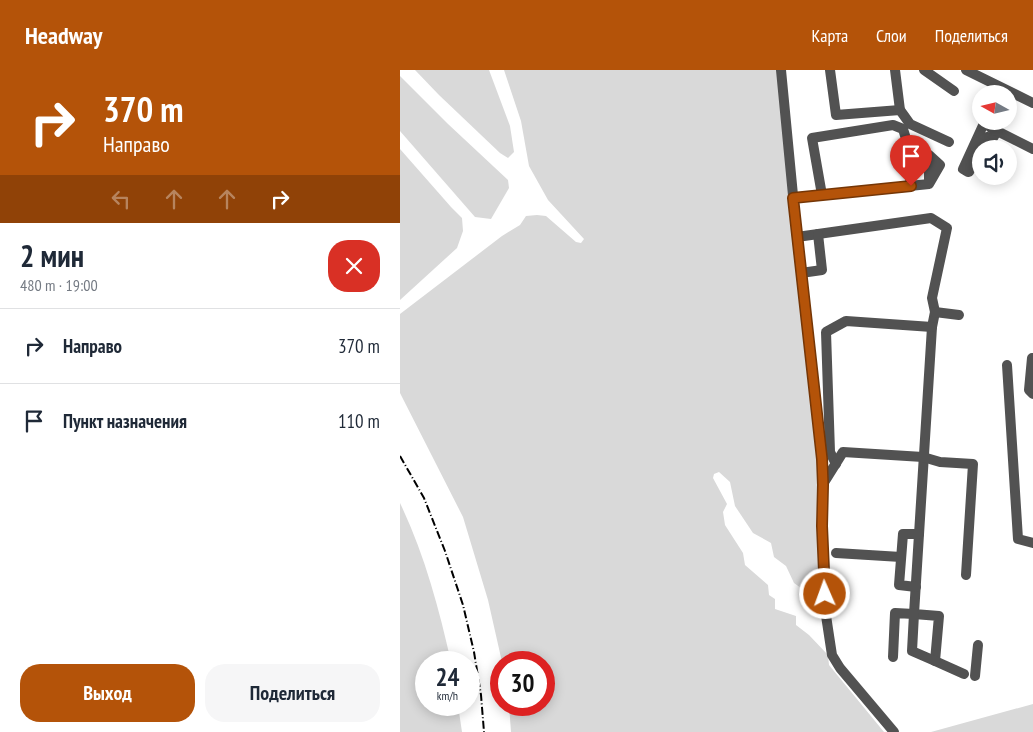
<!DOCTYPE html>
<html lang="ru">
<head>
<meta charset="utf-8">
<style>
	body { margin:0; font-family:"PT Sans Narrow",sans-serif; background:#f6f6f7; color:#1f2937; height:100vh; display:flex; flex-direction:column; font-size:19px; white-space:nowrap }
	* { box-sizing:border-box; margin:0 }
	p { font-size:16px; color:#747a83 }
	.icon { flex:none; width:28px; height:28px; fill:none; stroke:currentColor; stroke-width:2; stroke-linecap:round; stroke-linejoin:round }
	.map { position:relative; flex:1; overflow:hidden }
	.panel { display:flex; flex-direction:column; background:#fff; width:400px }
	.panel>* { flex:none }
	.guide { background:#b45309; color:#fff; overflow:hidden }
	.needle { width:32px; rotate:278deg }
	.fabs { position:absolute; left:572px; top:15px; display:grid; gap:10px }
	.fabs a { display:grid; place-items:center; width:45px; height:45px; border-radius:50%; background:#fff; box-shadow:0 2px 12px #0003; font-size:25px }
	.speed { position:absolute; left:15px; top:581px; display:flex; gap:10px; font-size:25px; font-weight:700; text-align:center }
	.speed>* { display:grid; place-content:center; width:65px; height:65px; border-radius:50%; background:#fff; box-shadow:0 2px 12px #0003; line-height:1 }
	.speed small { font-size:12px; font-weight:400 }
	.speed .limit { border:8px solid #d22; background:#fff; color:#111 }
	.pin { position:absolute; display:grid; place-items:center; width:42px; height:42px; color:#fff; margin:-51px -21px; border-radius:50% 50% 50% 0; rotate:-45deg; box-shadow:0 0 5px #0007 }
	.pin .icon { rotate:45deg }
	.me { position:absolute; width:55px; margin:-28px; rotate:358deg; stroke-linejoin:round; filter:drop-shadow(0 0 4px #0008) }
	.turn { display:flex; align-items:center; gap:18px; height:105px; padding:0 20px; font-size:22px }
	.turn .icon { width:65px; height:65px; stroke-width:2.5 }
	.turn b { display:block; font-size:35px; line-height:42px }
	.lanes { display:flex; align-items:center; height:48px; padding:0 20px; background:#0003; justify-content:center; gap:25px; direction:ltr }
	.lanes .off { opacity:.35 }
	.round { display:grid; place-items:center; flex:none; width:52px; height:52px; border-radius:20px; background:#f6f6f7 }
	.overview { display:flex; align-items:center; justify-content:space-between; height:85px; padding:0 20px }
	h1 { font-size:30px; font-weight:700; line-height:38px }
	.button { display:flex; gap:10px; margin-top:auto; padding:10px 20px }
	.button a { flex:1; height:58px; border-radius:20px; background:#b45309; color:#fff; font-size:20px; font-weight:700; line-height:58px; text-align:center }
	.button a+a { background:#f6f6f7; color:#1f2937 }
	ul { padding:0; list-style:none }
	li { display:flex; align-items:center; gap:15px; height:75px; padding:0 20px; border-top:1px solid #e0e1e3 }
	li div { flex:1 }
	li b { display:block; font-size:19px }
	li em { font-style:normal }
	header { display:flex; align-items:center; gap:30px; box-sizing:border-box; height:70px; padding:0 25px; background:#b45309; color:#fff }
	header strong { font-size:24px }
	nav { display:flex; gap:28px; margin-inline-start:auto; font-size:18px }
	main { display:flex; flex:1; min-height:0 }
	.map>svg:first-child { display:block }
	.green { fill:#d9d9d9 }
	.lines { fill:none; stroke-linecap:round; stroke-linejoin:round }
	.minor { stroke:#525252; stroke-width:10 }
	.rail { stroke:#000; stroke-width:2; stroke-dasharray:8 2.5 1 2.5; stroke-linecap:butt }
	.route-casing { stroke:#753606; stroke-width:12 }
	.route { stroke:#b45309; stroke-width:9 }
</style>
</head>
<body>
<header>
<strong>Headway</strong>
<nav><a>Карта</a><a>Слои</a><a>Поделиться</a></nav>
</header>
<main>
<section class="panel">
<div class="guide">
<div class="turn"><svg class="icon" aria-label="right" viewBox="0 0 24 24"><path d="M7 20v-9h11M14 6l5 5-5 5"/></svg><div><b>370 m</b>Направо</div></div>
<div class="lanes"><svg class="icon off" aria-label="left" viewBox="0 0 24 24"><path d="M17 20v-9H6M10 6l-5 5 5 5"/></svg><svg class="icon off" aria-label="ahead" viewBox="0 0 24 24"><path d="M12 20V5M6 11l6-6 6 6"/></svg><svg class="icon off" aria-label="ahead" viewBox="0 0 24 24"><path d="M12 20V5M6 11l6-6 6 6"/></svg><svg class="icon" aria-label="right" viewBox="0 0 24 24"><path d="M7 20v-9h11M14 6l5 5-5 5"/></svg></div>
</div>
<div class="overview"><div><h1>2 мин</h1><p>480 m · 19:00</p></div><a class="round" style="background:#d93025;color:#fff"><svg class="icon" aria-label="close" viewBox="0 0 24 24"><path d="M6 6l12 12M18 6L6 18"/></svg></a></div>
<ul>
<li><svg class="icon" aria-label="right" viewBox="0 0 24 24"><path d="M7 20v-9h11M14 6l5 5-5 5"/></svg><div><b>Направо</b></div><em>370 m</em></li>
<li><svg class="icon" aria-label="arrive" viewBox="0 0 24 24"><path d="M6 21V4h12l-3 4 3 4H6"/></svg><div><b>Пункт назначения</b></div><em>110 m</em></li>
</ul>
<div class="button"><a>Выход</a><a>Поделиться</a></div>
</section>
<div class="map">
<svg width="633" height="662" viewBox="0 0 633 662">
	<rect width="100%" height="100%" fill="#fff"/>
	<g class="green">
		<path d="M15,0H89L110,56L114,82L108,88L100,83L39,25Z"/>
		<path d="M104,0H377L421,404L420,515L419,519L414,522L401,518L394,513L386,496L374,487L371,473L353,463L335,436L330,412L319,402L314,404L313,408L327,434L323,442L325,455L343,483L345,495L368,515L369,525L375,529V539L396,546V555L409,565L428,585L429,595L484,662H111L109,635H144V592H102L88,530L63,447L0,323V244L102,166L120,155L126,146L137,145L146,146L176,172L181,173L184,169L148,130L129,96L121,51Z"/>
		<path d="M0,6L48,54L108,110L109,118L91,149L75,147L0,61Z"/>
		<path d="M0,79L51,137L62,148L63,161L57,178L0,230Z"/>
		<path d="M0,433C24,483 39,538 51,592H26V635H58L62,662H0Z"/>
		<path d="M633,634V662H531Z"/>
	</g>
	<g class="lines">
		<g class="minor">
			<path d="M381,0L397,167L422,389L423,480L425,539L430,572L432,585L440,598L494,662"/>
			<path d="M430,0L436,45L500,40"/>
			<path d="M495,0L500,40L510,54L549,72"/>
			<path d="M524,0L554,21"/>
			<path d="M566,0L633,33"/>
			<path d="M585,51L563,99L568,102H569L587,67L593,68L597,61"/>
			<path d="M593,51L590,57L591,58L633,79"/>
			<path d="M422,125L412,68L493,55L503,59L507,72L510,109"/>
			<path d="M393,128L529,114L540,95L529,85V114"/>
			<path d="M397,167L531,148L547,158L532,228L535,242L532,257L514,544L539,546L535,591L564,604"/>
			<path d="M401,203L422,200L418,164"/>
			<path d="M535,242L559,245"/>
			<path d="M632,288L629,320L633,324"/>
			<path d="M607,295L618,469L633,473"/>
			<path d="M436,394L430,382L426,262L446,251L532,257"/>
			<path d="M423,414L443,382L523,387L540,392L573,394L566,505"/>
			<path d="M436,483L501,487"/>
			<path d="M516,517L499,515L503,464H519"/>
			<path d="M493,587L495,543L514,544L512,581L535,591"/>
			<path d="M575,606L578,575"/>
		</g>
		<path class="rail" d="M0,386L24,428L45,481L63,535L74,582L81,625L84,662"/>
	</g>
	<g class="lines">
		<defs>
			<path id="route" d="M425,524L422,456L423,415L422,389L393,128L511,116"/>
		</defs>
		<use href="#route" class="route-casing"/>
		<use href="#route" class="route"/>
	</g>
</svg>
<div class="fabs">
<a><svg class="needle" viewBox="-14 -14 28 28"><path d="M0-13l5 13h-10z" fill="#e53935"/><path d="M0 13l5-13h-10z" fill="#747a83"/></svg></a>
<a><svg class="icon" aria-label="sound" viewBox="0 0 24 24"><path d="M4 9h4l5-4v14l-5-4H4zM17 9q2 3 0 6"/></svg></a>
</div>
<div class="speed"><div>24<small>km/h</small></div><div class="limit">30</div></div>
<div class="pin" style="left:511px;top:116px;background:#d93025"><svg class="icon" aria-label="arrive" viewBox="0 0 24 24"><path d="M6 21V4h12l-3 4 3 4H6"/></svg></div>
<svg class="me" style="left:425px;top:524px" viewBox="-20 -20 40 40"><circle r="17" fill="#b45309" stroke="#fff" stroke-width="3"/><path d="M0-11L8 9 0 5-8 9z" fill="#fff"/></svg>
</div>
</main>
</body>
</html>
